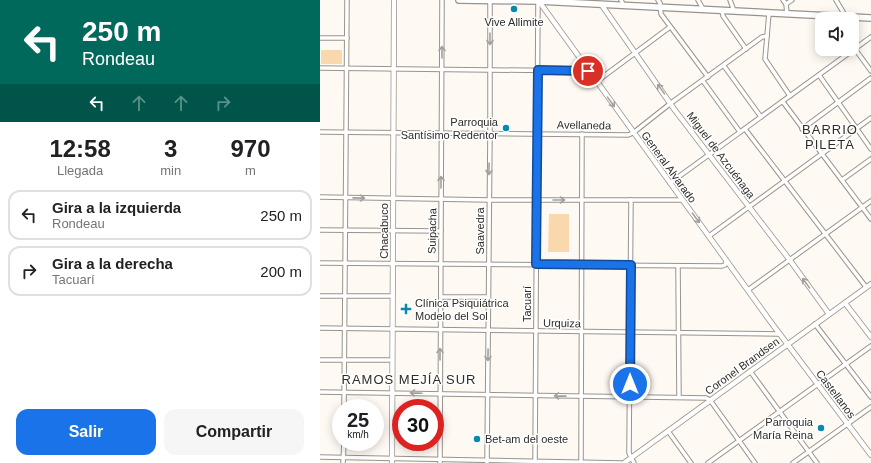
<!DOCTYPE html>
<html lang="es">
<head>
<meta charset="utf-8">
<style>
	body { margin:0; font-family:Helvetica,sans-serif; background:#f6f6f6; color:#202124; height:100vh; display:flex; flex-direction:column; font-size:15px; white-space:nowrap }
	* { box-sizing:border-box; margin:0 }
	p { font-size:13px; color:#757577 }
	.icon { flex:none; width:22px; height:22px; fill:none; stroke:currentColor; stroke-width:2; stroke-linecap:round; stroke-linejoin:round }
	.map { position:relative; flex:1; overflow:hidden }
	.sheet { display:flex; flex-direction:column; background:#fff; width:320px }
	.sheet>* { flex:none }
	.top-card { background:#00695c; color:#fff; overflow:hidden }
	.buttons { position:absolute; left:495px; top:12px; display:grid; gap:8px }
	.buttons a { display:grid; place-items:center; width:44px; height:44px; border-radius:8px; background:#fff; box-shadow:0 2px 10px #0003; font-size:20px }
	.speed { position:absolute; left:12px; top:399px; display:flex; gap:8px; font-size:20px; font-weight:700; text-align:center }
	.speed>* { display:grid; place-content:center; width:52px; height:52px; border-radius:50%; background:#fff; box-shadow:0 2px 10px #0003; line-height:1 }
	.speed small { font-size:10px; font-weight:400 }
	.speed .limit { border:6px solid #d22; background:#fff; color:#111 }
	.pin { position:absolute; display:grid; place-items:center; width:34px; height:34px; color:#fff; margin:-17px; border:2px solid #fff; border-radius:50%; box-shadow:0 1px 4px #0007 }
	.me { position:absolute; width:44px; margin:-22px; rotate:0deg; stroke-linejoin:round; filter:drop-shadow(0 0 3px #0008) }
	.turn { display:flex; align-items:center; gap:14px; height:84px; padding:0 16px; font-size:18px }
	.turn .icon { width:52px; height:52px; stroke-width:2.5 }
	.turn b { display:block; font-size:28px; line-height:34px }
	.lanes { display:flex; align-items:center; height:38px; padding:0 16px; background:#0003; justify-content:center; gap:20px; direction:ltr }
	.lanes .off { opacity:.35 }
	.eta { display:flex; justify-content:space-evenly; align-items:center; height:68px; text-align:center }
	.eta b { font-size:24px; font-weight:800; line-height:28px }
	.button { display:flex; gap:8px; margin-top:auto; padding:8px 16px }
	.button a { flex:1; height:46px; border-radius:12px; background:#1a73e8; color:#fff; font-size:16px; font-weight:800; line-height:46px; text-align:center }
	.button a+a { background:#f6f6f6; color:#202124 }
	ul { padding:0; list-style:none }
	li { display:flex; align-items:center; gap:12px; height:50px; margin:0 8px 6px; padding:0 8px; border:2px solid #e0e0e0; border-radius:12px }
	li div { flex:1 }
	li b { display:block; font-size:15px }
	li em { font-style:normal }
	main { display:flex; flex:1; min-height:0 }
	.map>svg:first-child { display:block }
	.green { fill:#fad8ad }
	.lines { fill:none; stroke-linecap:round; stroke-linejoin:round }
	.minor-casing { stroke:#99938b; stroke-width:5.5 }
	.tertiary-casing { stroke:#99938b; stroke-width:6 }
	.secondary-casing { stroke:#99938b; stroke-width:8 }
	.minor { stroke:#fff; stroke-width:3.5 }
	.tertiary { stroke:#fff; stroke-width:4.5 }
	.secondary { stroke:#fff; stroke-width:5.5 }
	.oneway { stroke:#a1a09f }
	.route-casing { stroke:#114b97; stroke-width:10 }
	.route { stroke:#1a73e8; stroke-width:7 }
	.poi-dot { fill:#078aab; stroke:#fff; stroke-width:1.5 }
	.labels { text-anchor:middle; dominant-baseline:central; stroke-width:3; stroke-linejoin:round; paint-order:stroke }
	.poi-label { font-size:11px; fill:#2f2c29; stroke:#fff; text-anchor:end }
	.street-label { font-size:11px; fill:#2f2c29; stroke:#fff }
	.quarter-label { font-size:13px; letter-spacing:1px; fill:#2f2c29; stroke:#fff }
</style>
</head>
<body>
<main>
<section class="sheet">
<div class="top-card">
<div class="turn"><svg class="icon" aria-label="left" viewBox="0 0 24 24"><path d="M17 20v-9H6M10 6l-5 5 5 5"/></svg><div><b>250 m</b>Rondeau</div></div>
<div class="lanes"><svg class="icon" aria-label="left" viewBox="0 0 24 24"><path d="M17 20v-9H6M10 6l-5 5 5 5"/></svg><svg class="icon off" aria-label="ahead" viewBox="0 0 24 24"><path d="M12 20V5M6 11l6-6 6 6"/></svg><svg class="icon off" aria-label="ahead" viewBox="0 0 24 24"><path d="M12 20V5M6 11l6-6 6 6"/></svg><svg class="icon off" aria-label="right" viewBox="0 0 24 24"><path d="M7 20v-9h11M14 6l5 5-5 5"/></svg></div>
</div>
<div class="eta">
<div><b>12:58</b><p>Llegada</p></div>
<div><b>3</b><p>min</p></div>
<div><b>970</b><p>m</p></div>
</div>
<ul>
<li><svg class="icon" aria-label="left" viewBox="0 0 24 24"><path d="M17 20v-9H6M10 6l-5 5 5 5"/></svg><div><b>Gira a la izquierda</b><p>Rondeau</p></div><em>250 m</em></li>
<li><svg class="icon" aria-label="right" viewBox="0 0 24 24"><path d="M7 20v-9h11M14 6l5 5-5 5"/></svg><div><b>Gira a la derecha</b><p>Tacuarí</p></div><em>200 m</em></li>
</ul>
<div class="button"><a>Salir</a><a>Compartir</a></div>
</section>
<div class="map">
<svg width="551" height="463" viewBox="0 0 551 463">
	<rect width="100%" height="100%" fill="#fff9f3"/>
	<g class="green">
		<rect x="1" y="50" width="21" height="14"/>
		<path d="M229,214H249V252H228Z"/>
	</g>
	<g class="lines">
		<defs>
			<g id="minor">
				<path d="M301,0L304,6"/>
				<path d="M338,0L340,3L341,14L388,77"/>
				<path d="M378,0L383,9"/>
				<path d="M410,0L414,11"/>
				<path d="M463,0L466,4L467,14"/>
				<path d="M516,0L526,17"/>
				<path d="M466,4L472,0"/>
				<path d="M402,10L403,16L426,49"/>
				<path d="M449,13L445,59L470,96"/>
				<path d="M0,38H27"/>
				<path d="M535,49L551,71"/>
				<path d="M404,66L441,117"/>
				<path d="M0,68L268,71"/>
				<path d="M499,75L551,149"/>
				<path d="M383,81L420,132"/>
				<path d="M276,82L350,27"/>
				<path d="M463,102L551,219"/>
				<path d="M425,129L546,287"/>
				<path d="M482,129L551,78"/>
				<path d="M0,132L308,135L313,133L351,103L442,37L447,36"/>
				<path d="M522,180L551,159"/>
				<path d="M350,183L551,37"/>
				<path d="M0,197L169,200H362"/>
				<path d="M311,200L309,453L314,463"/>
				<path d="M0,230L121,231"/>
				<path d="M389,236L551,118"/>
				<path d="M0,263L402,266L405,265L406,260"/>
				<path d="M358,266L359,397"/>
				<path d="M428,290L551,201"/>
				<path d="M0,296H72"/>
				<path d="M121,297H168"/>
				<path d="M495,324L551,397"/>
				<path d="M0,328L459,334"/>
				<path d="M0,360H72"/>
				<path d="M430,371L497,463"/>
				<path d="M0,392L386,398L390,400L435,463"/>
				<path d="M24,408L27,0"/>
				<path d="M348,431L371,463"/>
				<path d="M0,457L301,463"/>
				<path d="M23,463L24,442"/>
				<path d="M120,463L122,0"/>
				<path d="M167,463L170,133V0"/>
				<path d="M215,463L218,1"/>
				<path d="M261,463L262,134"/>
				<path d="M388,463L551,346"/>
				<path d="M473,463L551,407"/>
			</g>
			<g id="tertiary">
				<path d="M218,0L453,325L551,455"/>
				<path d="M281,4L354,109L469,259L509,314"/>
				<path d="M525,303L551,337"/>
				<path d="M72,463L74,0"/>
				<path d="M304,463L551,284"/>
			</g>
			<path id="secondary" d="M139,0L218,1L551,18"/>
		</defs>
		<use href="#minor" class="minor-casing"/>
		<use href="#tertiary" class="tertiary-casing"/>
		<use href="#secondary" class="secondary-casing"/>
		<use href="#minor" class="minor"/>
		<use href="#tertiary" class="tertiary"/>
		<use href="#secondary" class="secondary"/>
	</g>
	<defs><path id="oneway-shaft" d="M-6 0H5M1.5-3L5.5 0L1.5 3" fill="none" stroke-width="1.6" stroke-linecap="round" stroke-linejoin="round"/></defs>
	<g class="oneway">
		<use href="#oneway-shaft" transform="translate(170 39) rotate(90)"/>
		<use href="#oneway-shaft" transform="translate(122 52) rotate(-90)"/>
		<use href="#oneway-shaft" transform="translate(341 89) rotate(-125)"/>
		<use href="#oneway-shaft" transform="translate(291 102) rotate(54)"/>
		<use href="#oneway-shaft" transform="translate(169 169) rotate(91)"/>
		<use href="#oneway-shaft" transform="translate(121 182) rotate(-90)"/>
		<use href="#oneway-shaft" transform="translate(39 198) rotate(1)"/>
		<use href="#oneway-shaft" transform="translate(239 200)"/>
		<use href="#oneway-shaft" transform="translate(376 218) rotate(53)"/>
		<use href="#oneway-shaft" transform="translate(486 283) rotate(-126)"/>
		<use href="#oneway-shaft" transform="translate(120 354) rotate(-90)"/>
		<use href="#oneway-shaft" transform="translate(168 355) rotate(91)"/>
		<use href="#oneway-shaft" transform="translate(96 393) rotate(-178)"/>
		<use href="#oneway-shaft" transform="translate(240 396) rotate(-179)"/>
	</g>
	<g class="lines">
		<defs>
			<path id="route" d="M268,71L218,70L216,264L311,265L310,384"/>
		</defs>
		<use href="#route" class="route-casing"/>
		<use href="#route" class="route"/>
	</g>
	<g class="poi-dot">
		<circle cx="194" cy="9" r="4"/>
		<circle cx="186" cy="128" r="4"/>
		<path d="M84 303h4v4h4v4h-4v4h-4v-4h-4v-4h4z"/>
		<circle cx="501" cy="428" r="4"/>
		<circle cx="157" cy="439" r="4"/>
	</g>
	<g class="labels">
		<g class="poi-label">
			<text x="194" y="22" text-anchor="middle">Vive Allimite</text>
			<text x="178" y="122">Parroquia<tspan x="178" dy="13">Santísimo Redentor</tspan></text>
			<text x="95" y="303" text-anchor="start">Clínica Psiquiátrica<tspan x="95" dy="13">Modelo del Sol</tspan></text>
			<text x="493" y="422">Parroquia<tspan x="493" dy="13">María Reina</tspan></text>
			<text x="165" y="439" text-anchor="start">Bet-am del oeste</text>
		</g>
		<g class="street-label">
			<text transform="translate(264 125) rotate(1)">Avellaneda</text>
			<text transform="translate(401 155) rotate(53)">Miguel de Azcuénaga</text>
			<text transform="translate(349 167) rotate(54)">General Alvarado</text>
			<text transform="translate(64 231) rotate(-90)">Chacabuco</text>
			<text transform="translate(112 231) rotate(-89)">Suipacha</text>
			<text transform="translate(160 231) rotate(-90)">Saavedra</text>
			<text transform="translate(207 304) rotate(-90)">Tacuarí</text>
			<text transform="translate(242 323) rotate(1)">Urquiza</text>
			<text transform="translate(422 366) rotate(-36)">Coronel Brandsen</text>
			<text transform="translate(516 394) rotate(53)">Castellanos</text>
		</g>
		<g class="quarter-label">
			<text x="510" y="129">BARRIO<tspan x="510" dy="15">PILETA</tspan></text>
			<text x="89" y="379">RAMOS MEJÍA SUR</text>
		</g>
	</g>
</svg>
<div class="buttons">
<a><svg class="icon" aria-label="sound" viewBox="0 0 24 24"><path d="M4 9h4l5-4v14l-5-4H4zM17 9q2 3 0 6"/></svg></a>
</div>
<div class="speed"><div>25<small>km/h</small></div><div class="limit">30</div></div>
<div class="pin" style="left:268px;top:71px;background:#d93025"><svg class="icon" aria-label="arrive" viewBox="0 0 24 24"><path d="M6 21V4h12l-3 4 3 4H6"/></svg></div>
<svg class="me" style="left:310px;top:384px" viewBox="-20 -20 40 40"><circle r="17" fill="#1a73e8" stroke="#fff" stroke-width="3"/><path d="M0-11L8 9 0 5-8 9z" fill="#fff"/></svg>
</div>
</main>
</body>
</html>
